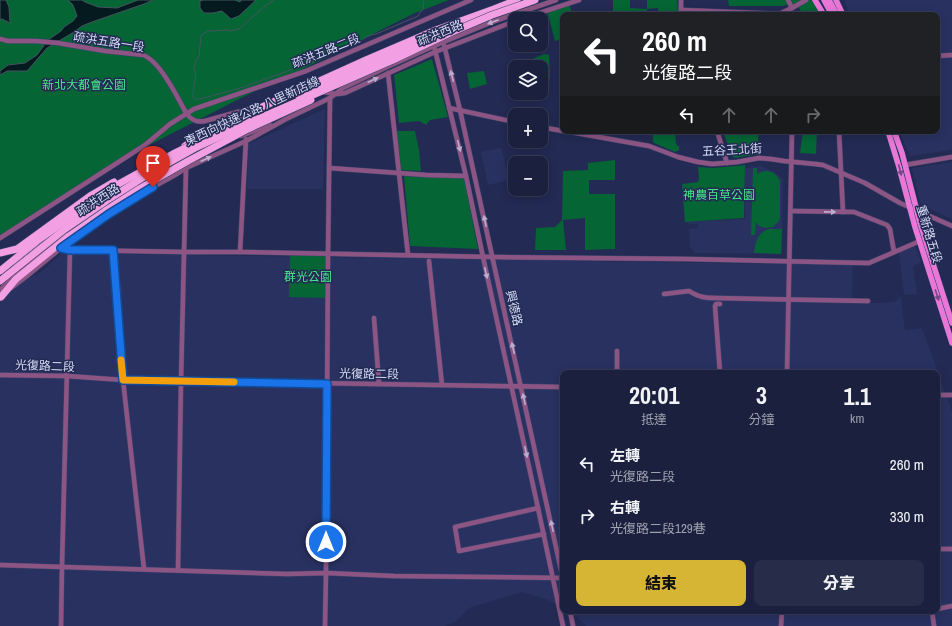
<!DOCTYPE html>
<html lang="zh-TW">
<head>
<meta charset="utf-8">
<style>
	body { margin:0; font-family:"Archivo Narrow","Noto Sans TC",sans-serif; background:#272d49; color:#f1f3f6; height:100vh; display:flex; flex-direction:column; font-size:15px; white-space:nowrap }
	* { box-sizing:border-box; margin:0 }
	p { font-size:13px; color:#9fa3b0 }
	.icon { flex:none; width:22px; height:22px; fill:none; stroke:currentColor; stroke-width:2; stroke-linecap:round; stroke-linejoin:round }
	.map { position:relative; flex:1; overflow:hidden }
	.drawer { position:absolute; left:560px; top:370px; width:380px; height:244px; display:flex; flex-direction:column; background:#1a203e; border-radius:8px; box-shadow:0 2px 10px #0003,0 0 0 1px #383e58 }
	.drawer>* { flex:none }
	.hud { position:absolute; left:560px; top:12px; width:380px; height:122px; border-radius:8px; box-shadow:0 2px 10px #0003,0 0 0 1px #383e58; background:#202124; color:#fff; overflow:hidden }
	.tools { position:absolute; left:508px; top:12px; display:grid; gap:8px }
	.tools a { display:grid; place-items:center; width:40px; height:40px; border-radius:8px; background:#1a203e; box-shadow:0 2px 10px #0003,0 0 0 1px #383e58; font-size:20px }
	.pin { position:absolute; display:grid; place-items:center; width:34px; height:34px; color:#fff; margin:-41px -17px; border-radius:50% 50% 50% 0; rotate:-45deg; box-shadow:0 0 4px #0007 }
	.pin .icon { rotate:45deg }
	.me { position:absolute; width:44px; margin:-22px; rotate:0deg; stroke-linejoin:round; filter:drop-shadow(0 0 3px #0008) }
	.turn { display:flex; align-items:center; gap:14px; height:84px; padding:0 16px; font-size:18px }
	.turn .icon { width:52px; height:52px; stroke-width:2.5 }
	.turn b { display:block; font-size:28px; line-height:34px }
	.lanes { display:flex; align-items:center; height:38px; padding:0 16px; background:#0003; justify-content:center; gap:20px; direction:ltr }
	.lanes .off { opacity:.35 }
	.eta { display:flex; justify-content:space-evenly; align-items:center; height:68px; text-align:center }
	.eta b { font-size:24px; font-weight:800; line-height:28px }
	.action { display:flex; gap:8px; margin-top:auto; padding:8px 16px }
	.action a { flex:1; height:46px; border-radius:8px; background:#d6b534; color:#111; font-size:16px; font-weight:800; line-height:46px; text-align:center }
	.action a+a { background:#272d49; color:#f1f3f6 }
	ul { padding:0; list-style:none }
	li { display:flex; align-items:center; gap:12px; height:52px; padding:0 16px }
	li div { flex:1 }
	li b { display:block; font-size:15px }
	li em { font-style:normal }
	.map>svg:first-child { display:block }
	.built { fill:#293161 }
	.green { fill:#056535 }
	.water { fill:#041a1f; stroke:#435460 }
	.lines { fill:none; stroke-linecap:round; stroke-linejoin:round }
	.stream { stroke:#435460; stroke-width:1 }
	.minor-casing { stroke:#3f466d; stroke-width:5.5 }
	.major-casing { stroke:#3f466d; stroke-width:6 }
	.highway-casing { stroke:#3f466d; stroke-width:8 }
	.minor { stroke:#8d5583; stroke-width:4.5 }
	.major { stroke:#e977d7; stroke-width:5.5 }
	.highway { stroke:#f2a0e3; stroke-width:7 }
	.highway-bridge-casing { stroke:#3f466d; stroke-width:8; stroke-linecap:butt }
	.highway-bridge { stroke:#f2a0e3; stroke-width:7 }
	.oneway { fill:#bcadce }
	.oneway2 { fill:#724988 }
	.route-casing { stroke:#114b97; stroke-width:10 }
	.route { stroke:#1a73e8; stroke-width:7 }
	.slow { stroke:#f59e0b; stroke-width:7 }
	.labels { text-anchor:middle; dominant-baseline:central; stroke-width:3; stroke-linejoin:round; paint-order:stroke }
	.street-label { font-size:12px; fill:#d5dcf6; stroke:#232a53 }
	.park-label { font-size:12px; fill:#48e68b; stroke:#232a53 }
</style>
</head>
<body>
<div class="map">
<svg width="952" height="626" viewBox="0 0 952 626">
	<rect width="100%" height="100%" fill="#232a53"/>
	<g class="built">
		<path d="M844,0H952V150L910,156L899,131H937V15H850Z"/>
		<path d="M325,109L323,189H247L248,144Z"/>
		<path d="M501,148L509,180L488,185L481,152Z"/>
		<path d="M952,162V219L921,205L912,168Z"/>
		<path d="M752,166L756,167L760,166L773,171L783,179L782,254L694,253L693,250L690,248L689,229L698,228V224H688V222L745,219V168H749Z"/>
		<path d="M915,245L921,262L913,266L917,294L904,295L899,252Z"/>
		<path d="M62,253L853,265L852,303H882L896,301L901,296L905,330L922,328L952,412V626H586L578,618L567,611H937V373H563V609L546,599L522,592L469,608L456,621L445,626H0V302L18,284L41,272Z"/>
	</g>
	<g class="green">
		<path d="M0,0H449L415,13L311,65L243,97L126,157L0,235Z"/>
		<path d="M613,0H630V8L647,9V0H677L678,11V15H658V8L647,9V15H624V11H613Z"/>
		<path d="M728,0H803L792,6L790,4L782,6H729Z"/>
		<path d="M810,0H813L820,15H803L798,6Z"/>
		<path d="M569,4L573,15H563V38L555,41L547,11Z"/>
		<path d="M544,54L549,55L550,78L547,83L541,84V67H521V64Z"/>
		<path d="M432,59L448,117L430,120L426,125L419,121L399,123L394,75Z"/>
		<path d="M484,71L487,84L470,89L467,73Z"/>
		<path d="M396,131H415L419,150L421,171L400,170Z"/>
		<path d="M653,131H675L676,144L679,147V150L675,152L654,143L653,141Z"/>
		<path d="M723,131H758L759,154L734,158L731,154Z"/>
		<path d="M803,131H817L816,154L800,153Z"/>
		<path d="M615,160V180H589V194H615V249L585,250V218L563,220L566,250H535L536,228L555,227L562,220L563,171L588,170V163Z"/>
		<path d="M745,165L744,218L685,222L682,184L698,182L699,178L698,167L713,168Z"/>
		<path d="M753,168H757V174C766,168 776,171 780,181V218L779,221L773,227L766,228L759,226L756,222L755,235H751Z"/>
		<path d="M404,176L464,178L478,249L410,246Z"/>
		<path d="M769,229H782L781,254L754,253C755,242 758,232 769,229Z"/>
		<path d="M290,255L326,256L327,298L289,297Z"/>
	</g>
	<g class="water">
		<path d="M0,0H6L9,7L10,23L2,19L0,20Z"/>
		<path d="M68,0H82L85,2L98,7L117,8L138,0H153L144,4L92,22L82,26L74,32L47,48L27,71H7L0,75V71L8,65L25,63L37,55L48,40L61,31L64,27L73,21L77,16L73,5Z"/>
		<path d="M203,0H235L240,2L241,0H256L239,16L231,19L222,11L213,13H204L200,8V1Z"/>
	</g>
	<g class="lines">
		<g class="stream">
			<path d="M274,0L265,6L239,29L231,31L226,30L209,31L204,33L201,36L199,56L196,60L194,68L196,73L193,93V97L196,99H200L240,88L302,66"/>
			<path d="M312,62L361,41C366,37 369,35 376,34L418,16L420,12L423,10L424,0"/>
		</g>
		<defs>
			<g id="minor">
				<path d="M681,0V15"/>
				<path d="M788,0L792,8"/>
				<path d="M681,10L781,14"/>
				<path d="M779,14L792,8L806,0"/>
				<path d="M521,19L579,0"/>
				<path d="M0,39L8,41H36L58,43L105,51L143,55C160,61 178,98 186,113C191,120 197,123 205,121L256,107"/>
				<path d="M444,45L460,110L563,579"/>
				<path d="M434,46L466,176L483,257L538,508L563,626"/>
				<path d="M937,56L952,55"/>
				<path d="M388,73L408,255"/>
				<path d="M323,92L337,94L345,93L435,52L515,21"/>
				<path d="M449,108L515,122"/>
				<path d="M541,127L563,131"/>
				<path d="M565,131L649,146L678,157L698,162L712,164L737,162L759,158L771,159L784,161L815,164L823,165L865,183L900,203L952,226"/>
				<path d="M717,131L727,163"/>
				<path d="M839,131L843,212"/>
				<path d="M241,136L270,125"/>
				<path d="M905,165L952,157"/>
				<path d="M329,168L426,175L466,176"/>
				<path d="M791,211L854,212L887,225L890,229L894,252"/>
				<path d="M0,238L145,145L170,124L194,109L238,94L306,71L471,0"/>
				<path d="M61,248L70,250L184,252H240L493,257L686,259L866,263H869L920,241"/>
				<path d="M113,250L123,380L144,569"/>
				<path d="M240,252L246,139"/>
				<path d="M429,261L442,385"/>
				<path d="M11,288L27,276L61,248L109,214L142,193L175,175L186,168L246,141L286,119L330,98L343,88L387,67L434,46L492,22L556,0"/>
				<path d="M0,290C33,258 69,230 107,206"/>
				<path d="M664,294L689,291C699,297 704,298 715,298L868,301"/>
				<path d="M374,318L379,384"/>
				<path d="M617,351V373"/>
				<path d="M720,373L715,306L716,304H720"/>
				<path d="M787,373L792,131"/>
				<path d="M0,375L67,376L123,380L563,387"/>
				<path d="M937,395H952"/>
				<path d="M538,508L455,527L459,551L544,534"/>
				<path d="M937,549H952"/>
				<path d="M0,565L287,574L326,573L394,576L563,578"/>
				<path d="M178,570L181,381L186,168"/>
				<path d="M937,609L952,606"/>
				<path d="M570,611L573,626"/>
				<path d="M932,611L934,626"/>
				<path d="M61,626L62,567L70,250"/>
				<path d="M325,626L326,573L328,254L330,98"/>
				<path d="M781,626L782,611"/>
			</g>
			<g id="major">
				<path d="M815,0L824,15"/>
				<path d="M824,0L832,15"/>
				<path d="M829,0L837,15"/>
				<path d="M836,0L843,15"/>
				<path d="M888,131L899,167L915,227L952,343"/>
				<path d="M894,131L902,153L920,223L952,323"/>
			</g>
			<g id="highway">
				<path d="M436,30L494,9L517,0"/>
				<path d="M185,146L196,138"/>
				<path d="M17,264L33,248L46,238"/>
				<path d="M1,297L16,279L69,236"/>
			</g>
		</defs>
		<use href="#minor" class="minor-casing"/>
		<use href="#major" class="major-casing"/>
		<use href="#highway" class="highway-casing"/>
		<use href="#minor" class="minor"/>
		<use href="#major" class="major"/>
		<use href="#highway" class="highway"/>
		<defs>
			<g id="highway-bridge">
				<path d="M299,96L414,45"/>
				<path d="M242,116L366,60L436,30"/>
				<path d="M69,236L105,211L139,189L188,161L248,129L311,100"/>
				<path d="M0,253L17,249L90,196L114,182"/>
				<path d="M0,271L37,241L115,186L173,154L222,130L251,117"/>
				<path d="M0,281L65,229L106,201L147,175L197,147L251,122L393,60L452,32L492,15L535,0"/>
			</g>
		</defs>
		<use href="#highway-bridge" class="highway-bridge-casing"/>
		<use href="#highway-bridge" class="highway-bridge"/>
	</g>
	<defs><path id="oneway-solid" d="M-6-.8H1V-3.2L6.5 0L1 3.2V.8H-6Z"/></defs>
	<g class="oneway">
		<use href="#oneway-solid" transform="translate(493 22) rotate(159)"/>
		<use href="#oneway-solid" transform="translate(452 76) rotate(-104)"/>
		<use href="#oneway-solid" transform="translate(373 80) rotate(-25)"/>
		<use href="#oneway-solid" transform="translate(459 146) rotate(76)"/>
		<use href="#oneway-solid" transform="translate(206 159) rotate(-25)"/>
		<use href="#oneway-solid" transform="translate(830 212) rotate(1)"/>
		<use href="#oneway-solid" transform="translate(485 221) rotate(-102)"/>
		<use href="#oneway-solid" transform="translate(486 273) rotate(77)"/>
		<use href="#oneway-solid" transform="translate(513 348) rotate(-103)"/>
		<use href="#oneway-solid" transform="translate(524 399) rotate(-102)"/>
		<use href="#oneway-solid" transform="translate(526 452) rotate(78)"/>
		<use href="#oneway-solid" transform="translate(552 526) rotate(-102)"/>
	</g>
	<g class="oneway2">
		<use href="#oneway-solid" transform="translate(900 170) rotate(75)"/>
		<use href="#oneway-solid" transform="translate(937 295) rotate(72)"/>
	</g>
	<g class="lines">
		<defs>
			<path id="route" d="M153,187L109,214L61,248L70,250H113L123,380L327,384L326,542"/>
		</defs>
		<use href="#route" class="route-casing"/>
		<use href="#route" class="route"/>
		<path class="slow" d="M121,360L123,380L234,382"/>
	</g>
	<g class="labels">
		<g class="street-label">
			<text transform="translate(440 33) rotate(-23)">疏洪西路</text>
			<text transform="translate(109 42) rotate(9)">疏洪五路一段</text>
			<text transform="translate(326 51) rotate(-22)">疏洪五路二段</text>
			<text transform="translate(252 111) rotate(-25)">東西向快速公路 八里新店線</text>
			<text transform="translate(732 150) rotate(-3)">五谷王北街</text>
			<text transform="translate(98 200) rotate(-33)">疏洪西路</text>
			<text transform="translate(929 234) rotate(73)">重新路五段</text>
			<text transform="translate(514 308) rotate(77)">興德路</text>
			<text transform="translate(45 366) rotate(2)">光復路二段</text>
			<text transform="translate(369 374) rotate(1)">光復路二段</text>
		</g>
		<g class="park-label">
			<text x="84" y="85">新北大都會公園</text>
			<text x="719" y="195">神農百草公園</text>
			<text x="308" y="277">群光公園</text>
		</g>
	</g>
</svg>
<div class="tools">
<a><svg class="icon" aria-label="search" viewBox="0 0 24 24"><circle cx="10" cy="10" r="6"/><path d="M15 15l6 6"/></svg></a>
<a><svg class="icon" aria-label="layers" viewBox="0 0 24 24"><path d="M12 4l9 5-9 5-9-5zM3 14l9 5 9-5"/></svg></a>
<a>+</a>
<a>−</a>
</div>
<div class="pin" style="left:153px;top:187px;background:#d93025"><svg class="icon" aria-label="arrive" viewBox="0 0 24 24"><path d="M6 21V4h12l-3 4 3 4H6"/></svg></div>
<svg class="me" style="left:326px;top:542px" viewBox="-20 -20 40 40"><circle r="17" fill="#1a73e8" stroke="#fff" stroke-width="3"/><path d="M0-11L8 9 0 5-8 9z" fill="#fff"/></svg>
<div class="hud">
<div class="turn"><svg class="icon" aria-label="left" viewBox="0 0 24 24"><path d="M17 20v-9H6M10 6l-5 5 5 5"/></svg><div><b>260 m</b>光復路二段</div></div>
<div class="lanes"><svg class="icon" aria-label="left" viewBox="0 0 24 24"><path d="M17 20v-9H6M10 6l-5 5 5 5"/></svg><svg class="icon off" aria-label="ahead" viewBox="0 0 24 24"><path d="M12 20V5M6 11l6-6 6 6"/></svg><svg class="icon off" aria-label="ahead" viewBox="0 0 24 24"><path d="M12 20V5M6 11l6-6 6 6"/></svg><svg class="icon off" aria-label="right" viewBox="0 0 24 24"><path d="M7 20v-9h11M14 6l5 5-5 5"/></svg></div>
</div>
<section class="drawer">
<div class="eta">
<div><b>20:01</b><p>抵達</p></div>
<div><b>3</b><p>分鐘</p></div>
<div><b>1.1</b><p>km</p></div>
</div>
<ul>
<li><svg class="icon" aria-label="left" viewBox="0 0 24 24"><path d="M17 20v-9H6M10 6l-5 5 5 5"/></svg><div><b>左轉</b><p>光復路二段</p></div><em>260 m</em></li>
<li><svg class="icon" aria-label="right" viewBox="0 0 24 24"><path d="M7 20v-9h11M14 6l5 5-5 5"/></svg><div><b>右轉</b><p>光復路二段129巷</p></div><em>330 m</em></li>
</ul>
<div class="action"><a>結束</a><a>分享</a></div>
</section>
</div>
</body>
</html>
